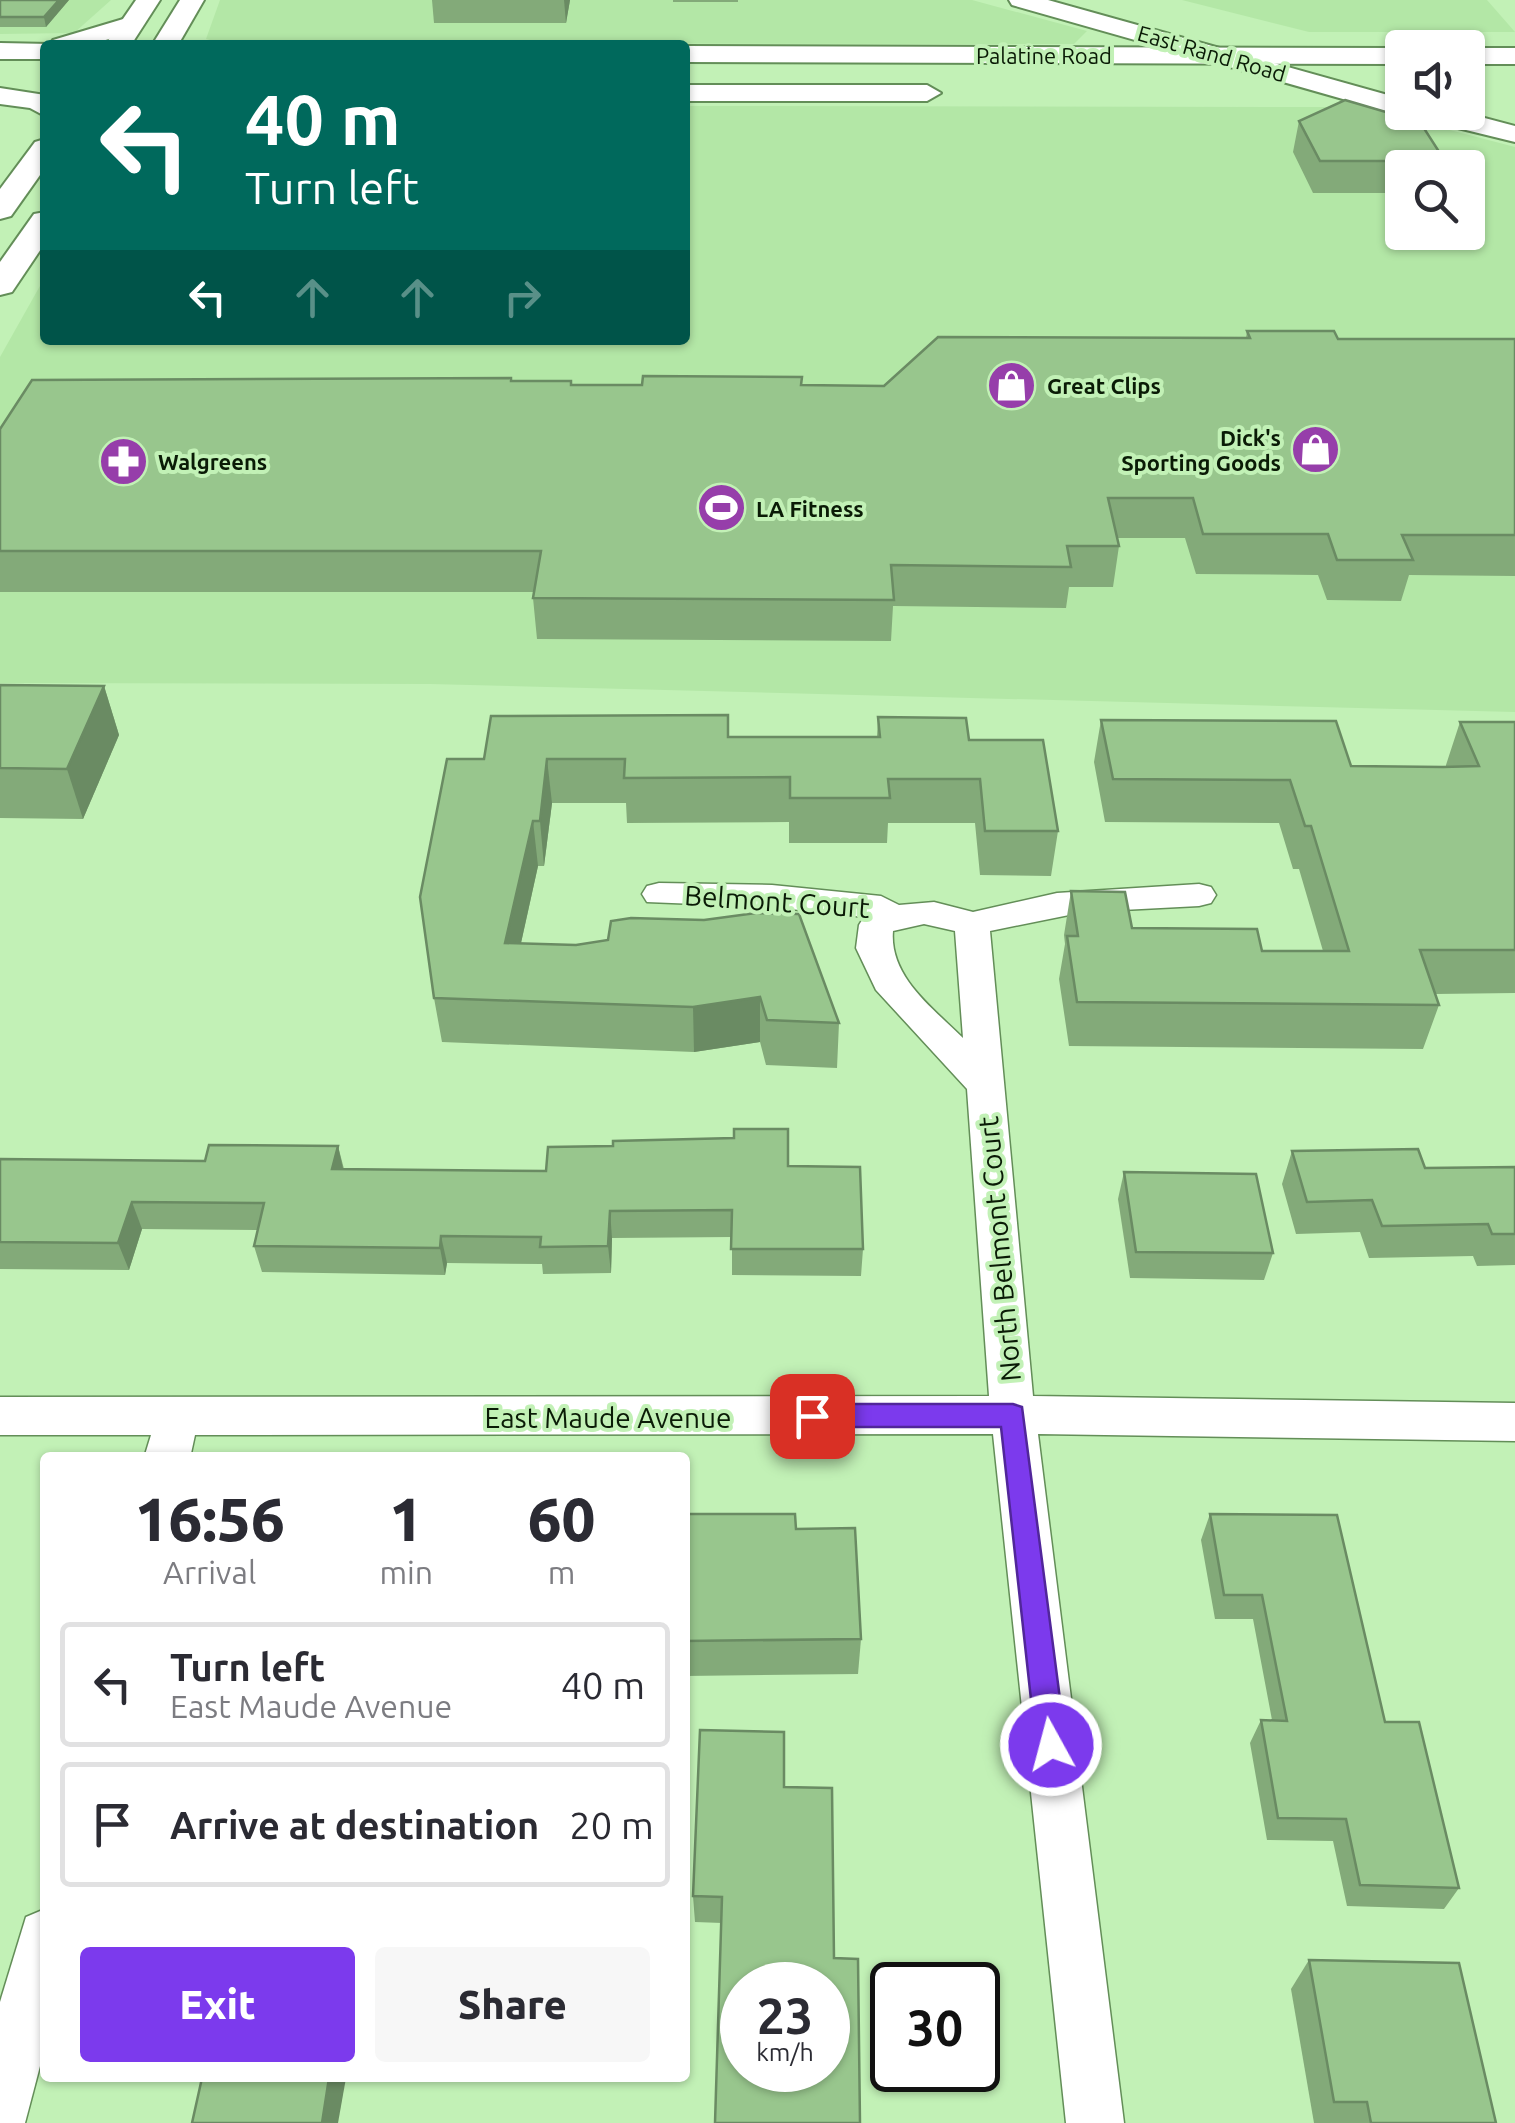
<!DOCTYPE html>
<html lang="en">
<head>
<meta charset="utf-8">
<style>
	body { margin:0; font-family:Ubuntu,sans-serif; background:#f7f7f7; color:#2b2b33; height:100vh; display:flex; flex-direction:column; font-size:38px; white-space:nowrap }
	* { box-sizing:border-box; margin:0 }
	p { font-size:32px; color:#7c7c81 }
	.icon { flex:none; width:55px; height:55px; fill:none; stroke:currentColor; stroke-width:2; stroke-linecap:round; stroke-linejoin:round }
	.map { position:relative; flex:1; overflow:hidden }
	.drawer { position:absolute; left:40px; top:1452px; width:650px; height:630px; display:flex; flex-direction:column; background:#fff; border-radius:10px; box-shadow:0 2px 8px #0004 }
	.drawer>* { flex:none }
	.hud { position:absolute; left:40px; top:40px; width:650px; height:305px; border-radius:10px; box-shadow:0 2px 8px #0004; background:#00695c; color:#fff; overflow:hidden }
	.fabs { position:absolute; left:1385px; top:30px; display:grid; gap:20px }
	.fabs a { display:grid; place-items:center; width:100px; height:100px; border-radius:10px; background:#fff; box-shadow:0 2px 8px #0004; font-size:50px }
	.speed { position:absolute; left:720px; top:1962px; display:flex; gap:20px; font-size:50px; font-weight:700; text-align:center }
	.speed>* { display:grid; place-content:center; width:130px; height:130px; border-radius:50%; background:#fff; box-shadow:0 2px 8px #0004; line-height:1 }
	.speed small { font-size:25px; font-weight:400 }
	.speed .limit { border:5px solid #111; border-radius:15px; background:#fff; color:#111 }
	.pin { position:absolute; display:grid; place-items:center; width:85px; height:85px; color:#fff; margin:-42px; border-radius:20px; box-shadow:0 5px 15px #0006 }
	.me { position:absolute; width:110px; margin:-55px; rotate:353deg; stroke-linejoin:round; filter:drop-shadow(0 0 8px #0008) }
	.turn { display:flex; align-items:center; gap:35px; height:210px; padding:0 40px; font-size:45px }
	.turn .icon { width:130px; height:130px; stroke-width:2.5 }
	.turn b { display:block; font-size:70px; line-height:85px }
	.lanes { display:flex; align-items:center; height:95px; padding:0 40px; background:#0003; justify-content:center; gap:50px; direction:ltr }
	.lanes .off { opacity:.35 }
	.eta { display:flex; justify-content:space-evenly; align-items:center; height:170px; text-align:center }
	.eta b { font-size:60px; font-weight:800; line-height:70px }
	.action { display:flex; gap:20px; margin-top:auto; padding:20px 40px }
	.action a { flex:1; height:115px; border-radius:10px; background:#7c3aed; color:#fff; font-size:40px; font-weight:800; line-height:115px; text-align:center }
	.action a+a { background:#f7f7f7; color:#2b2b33 }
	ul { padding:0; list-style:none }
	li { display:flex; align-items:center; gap:30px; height:125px; margin:0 20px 15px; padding:0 20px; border:5px solid #e1e1e2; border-radius:10px }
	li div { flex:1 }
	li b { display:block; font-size:38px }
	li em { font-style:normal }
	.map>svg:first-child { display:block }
	.built { fill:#b3e7a6; fill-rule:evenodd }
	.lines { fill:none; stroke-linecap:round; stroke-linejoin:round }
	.minor-casing { stroke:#638e58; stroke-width:3 }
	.secondary-casing { stroke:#638e58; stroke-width:4 }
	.primary-casing { stroke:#638e58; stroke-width:4 }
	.trunk-casing { stroke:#638e58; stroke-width:4 }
	.minor { fill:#fff; fill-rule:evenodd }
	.secondary { fill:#fff; fill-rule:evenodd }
	.primary { fill:#fff; fill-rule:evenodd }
	.trunk { fill:#fff; fill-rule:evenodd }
	.wall { fill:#83aa79 }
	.shaded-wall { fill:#6a8b63 }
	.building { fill:#98c68d; stroke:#6a8b63; stroke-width:2.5; fill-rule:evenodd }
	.route { fill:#7c3aed; stroke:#51269a; stroke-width:2.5 }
	.labels { text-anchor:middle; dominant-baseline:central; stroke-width:8; stroke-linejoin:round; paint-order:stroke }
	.far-street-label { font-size:22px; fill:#0a1b06; stroke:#c2f1b6 }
	.far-poi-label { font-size:22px; font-weight:bold; fill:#0a1b06; stroke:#c2f1b6; text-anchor:start }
	.street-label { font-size:28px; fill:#0a1b06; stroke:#c2f1b6 }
</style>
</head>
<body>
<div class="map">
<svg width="1515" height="2123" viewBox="0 0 1515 2123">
	<rect width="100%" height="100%" fill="#c2f1b6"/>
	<g class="built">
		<path d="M0,0H111L74,33L0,34Z"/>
		<path d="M220,0H972L1087,31L1074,44L221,43L206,39Z"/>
		<path d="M1182,0H1487L1515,32H1309Z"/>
		<path d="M685,106L1326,107L1423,123L1515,147V712L430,684L0,683V357L45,277V340H685ZM1402,168H1468V232H1402Z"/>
	</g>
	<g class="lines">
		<defs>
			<g id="minor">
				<path d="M659,883L772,885L881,896L899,905L934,902L973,912L1057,893L1199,884L1211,887L1216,895L1211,903L1199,906L1084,912L990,931L1033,1396L1515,1403V1441L1038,1434L1124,2123H1066L993,1434L195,1435L190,1458H144L151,1435H0V1397L989,1396L967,1089L876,990L856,948L859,925L864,917L772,907L647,902L642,894L647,886ZM924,924L955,931L963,1038C934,1009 889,977 893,931Z"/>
				<path d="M45,1909V2047L25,2123H0V2002L26,1917Z"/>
			</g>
			<g id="secondary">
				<path d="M136,0H160L131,45H105Z"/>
				<path d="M180,0H204L178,45H152Z"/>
				<path d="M45,139V168L11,216L0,219V189L35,142Z"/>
				<path d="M45,212V243L12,292L0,295V262L34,214Z"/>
			</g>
			<g id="primary">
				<path d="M1009,0H1048L1402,99V112H1412L1392,113L1012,5Z"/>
				<path d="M1414,112H1462L1515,126V142L1417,118Z"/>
			</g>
			<g id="trunk">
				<path d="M130,17L143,25L139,30L89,45H45V59H0V43L50,44L53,40Z"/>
				<path d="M685,46L1402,48V64L685,62Z"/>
				<rect x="1468" y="48" width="47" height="16"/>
				<path d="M685,85H927L941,93L927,101H685Z"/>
				<path d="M0,88L45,95V116L30,108L0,104Z"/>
			</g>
		</defs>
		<use href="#minor" class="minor-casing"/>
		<use href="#secondary" class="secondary-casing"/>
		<use href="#primary" class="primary-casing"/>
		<use href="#trunk" class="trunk-casing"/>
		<use href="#minor" class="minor"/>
		<use href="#secondary" class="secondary"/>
		<use href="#primary" class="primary"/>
		<use href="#trunk" class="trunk"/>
	</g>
	<g class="wall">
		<path d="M0,0H69L46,27H0Z"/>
		<path d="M432,0H570L566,23H434Z"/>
		<rect x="673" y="0" width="65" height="2"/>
		<path d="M1299,121L1445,161L1444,168H1402V193H1313L1293,152Z"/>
		<path d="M1247,331L1338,339H1515V576L1409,575L1401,601L1327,600L1318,575L1196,574L1185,538H1117L1119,546L1113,587H1069L1066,608L893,606L891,641L537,639L533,598L534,592H0V429L512,381L571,385L884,386L1246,338Z"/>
		<path d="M0,685L104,686L119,735L83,819L0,818Z"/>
		<path d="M878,717L969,740L1058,831L1051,876L980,875L975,823H888L887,843H789V822L627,823L626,803H552L544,866H538L521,943L576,945L608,940L839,1023L837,1068L766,1065L760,1042L694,1052L442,1042L434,998L484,759L728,737H877Z"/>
		<path d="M1101,720L1351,766L1446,767V765L1460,722H1515V993L1435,994L1439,1005L1423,1049L1069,1046L1059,979L1065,944L1064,935L1071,891L1132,928L1262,951H1323L1299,869H1293L1279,823L1105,822L1094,762Z"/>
		<path d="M338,1146L344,1169L546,1171L788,1166L863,1249L861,1276L732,1275V1237L612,1238L611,1273L543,1274L542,1264L447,1263L445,1275L262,1272L254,1246L258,1230L142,1229L129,1270L0,1269V1159L205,1161Z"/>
		<path d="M1292,1151L1425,1168L1515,1167V1265L1477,1266L1473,1256L1369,1258L1360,1232L1296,1234L1282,1184Z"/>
		<path d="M1124,1172L1273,1253L1264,1280L1130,1278L1118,1199Z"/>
		<path d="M685,1514L796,1529L861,1639L858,1674L685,1676Z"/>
		<path d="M1210,1514L1385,1722L1459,1888L1444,1909L1347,1906L1333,1841L1267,1840L1250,1743L1261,1720H1272L1253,1619H1215L1201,1540Z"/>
		<path d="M784,1787L834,1958L860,2123L722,1923L695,1922L693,1896Z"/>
		<path d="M1309,1960L1496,2123H1314L1291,1989Z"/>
	</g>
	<g class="shaded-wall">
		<path d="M59,0H69L46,27L44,17Z"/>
		<path d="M564,0H570L566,23Z"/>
		<path d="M104,686L119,735L83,819L67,769Z"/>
		<path d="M547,759L552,803L544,866L540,821Z"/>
		<path d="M533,821L538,866L511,988L505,943Z"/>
		<path d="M760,997V1042L694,1052L693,1007Z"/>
		<path d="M338,1146L344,1173L332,1169Z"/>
		<path d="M132,1202L142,1229L129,1270L118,1243Z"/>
		<path d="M610,1211L612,1238L611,1273L608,1246Z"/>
		<path d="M441,1236L447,1263L445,1275L440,1248Z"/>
		<path d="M329,2078H346L338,2123H322Z"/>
	</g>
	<g class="building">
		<path d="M0,0H59L44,17H0Z"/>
		<path d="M1345,100L1420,122L1445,161H1320L1299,121Z"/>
		<path d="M1247,331H1334L1338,339H1515V535H1402L1413,560H1337L1328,534H1203L1193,498H1108L1119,546H1067L1071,567L891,565L894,600L533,598L541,551H0V429L32,380L511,378V381H571V385H642L643,376L802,377L801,385L884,386L938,337L1250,338Z"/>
		<path d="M0,685L104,686L67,769L0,768Z"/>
		<path d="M728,715V737H880L878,717L966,718L969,740H1043L1058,831H985L980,779H888L890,798H790V777L624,778L625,759H547L540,821H533L505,943L576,945L608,940L611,921L631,918L704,920L756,913L799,914L839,1023L767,1020L760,997L693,1007L434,998L420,897L447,759H484L491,716Z"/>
		<path d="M1101,720L1336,721L1351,766L1443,767L1479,766L1460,722H1515V950H1420L1439,1005L1077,1002L1067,936H1078L1071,891L1125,892L1132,928L1257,929L1262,951H1349L1311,826H1305L1290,780L1113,779Z"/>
		<path d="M734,1129H788V1166L860,1167L863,1249H731L732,1210L610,1211L608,1246L540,1247L541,1237L441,1236L440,1248L254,1246L264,1203L132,1202L118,1243L0,1242V1159L205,1161L209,1145L338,1146L332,1169L546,1171L548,1147L613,1146V1141L734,1138Z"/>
		<path d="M1418,1149L1425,1168L1515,1167V1234H1492L1488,1224L1382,1226L1372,1200L1307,1202L1292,1151Z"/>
		<path d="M1124,1172L1256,1174L1273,1253L1136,1252Z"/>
		<path d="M685,1514H795L796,1529L855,1528L861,1639L685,1641Z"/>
		<path d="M1210,1514L1337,1515L1385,1722H1419L1459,1888L1360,1885L1346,1819L1278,1818L1261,1720L1287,1721L1262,1595H1224Z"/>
		<path d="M700,1730L784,1732V1787L832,1788L834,1958L858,1959L860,2123H715L722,1897L693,1896ZM742,1985H828V2070H742Z"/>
		<path d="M1309,1960L1459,1963L1496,2123H1371L1367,2102H1334Z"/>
		<path d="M202,2078H329L322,2123H192Z"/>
	</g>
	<path class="route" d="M812,1404H1013L1022,1407L1066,1745L1062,1756L1051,1760L1040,1756L1036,1745L1001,1427H812L802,1424L798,1416L802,1408Z"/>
	<defs>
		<symbol id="shop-disc" viewBox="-11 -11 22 22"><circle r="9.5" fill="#963eaa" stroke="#c2f1b6"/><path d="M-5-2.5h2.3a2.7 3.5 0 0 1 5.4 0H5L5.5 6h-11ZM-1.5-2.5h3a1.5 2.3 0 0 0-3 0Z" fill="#fff"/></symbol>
		<symbol id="pharmacy-disc" viewBox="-11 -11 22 22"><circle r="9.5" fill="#963eaa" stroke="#c2f1b6"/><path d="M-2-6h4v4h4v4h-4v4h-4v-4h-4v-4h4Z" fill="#fff"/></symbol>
		<symbol id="stadium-disc" viewBox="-11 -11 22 22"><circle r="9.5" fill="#963eaa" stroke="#c2f1b6"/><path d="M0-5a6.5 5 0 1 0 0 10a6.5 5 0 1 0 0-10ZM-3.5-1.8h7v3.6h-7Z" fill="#fff"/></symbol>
	</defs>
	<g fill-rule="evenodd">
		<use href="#shop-disc" x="984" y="358" width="55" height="55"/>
		<use href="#shop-disc" x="1288" y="422" width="55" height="55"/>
		<use href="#pharmacy-disc" x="96" y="434" width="55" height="55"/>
		<use href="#stadium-disc" x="694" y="480" width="55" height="55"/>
	</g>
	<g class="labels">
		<g class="far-street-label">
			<text transform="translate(1212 53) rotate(16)">East Rand Road</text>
			<text x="1044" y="55">Palatine Road</text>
		</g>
		<g class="far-poi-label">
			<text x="1047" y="385">Great Clips</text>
			<text x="1281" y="437" text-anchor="end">Dick's<tspan x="1281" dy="25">Sporting Goods</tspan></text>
			<text x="158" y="461">Walgreens</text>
			<text x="756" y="508">LA Fitness</text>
		</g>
		<g class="street-label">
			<text transform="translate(777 901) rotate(4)">Belmont Court</text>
			<text transform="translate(999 1249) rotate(-95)">North Belmont Court</text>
			<text x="608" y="1417">East Maude Avenue</text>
		</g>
	</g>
</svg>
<div class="fabs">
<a><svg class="icon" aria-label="sound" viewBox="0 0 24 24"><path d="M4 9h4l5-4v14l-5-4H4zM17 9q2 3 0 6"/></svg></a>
<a><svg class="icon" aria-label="search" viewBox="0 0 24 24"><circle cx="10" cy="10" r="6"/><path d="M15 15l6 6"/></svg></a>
</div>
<div class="speed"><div>23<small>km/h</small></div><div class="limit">30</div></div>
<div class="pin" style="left:812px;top:1416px;background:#d93025"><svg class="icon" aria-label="arrive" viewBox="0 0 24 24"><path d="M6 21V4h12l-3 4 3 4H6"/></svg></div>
<svg class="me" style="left:1051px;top:1745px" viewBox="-20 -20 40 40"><circle r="17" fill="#7c3aed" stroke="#fff" stroke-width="3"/><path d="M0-11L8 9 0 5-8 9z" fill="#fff"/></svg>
<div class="hud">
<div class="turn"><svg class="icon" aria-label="left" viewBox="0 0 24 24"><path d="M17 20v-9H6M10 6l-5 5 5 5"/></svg><div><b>40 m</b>Turn left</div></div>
<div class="lanes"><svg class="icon" aria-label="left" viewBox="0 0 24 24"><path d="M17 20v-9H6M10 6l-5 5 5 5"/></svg><svg class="icon off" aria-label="ahead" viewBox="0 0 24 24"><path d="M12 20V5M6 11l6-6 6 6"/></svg><svg class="icon off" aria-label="ahead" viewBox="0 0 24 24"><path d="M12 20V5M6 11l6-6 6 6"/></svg><svg class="icon off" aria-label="right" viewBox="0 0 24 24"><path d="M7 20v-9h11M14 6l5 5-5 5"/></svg></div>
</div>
<section class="drawer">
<div class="eta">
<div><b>16:56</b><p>Arrival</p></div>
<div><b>1</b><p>min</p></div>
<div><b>60</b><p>m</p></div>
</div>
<ul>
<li><svg class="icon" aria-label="left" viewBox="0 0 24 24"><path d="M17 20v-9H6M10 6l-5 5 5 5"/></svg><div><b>Turn left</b><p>East Maude Avenue</p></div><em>40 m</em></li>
<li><svg class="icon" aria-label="arrive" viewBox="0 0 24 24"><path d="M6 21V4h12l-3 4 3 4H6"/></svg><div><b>Arrive at destination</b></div><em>20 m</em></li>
</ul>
<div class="action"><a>Exit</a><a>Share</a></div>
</section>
</div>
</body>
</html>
